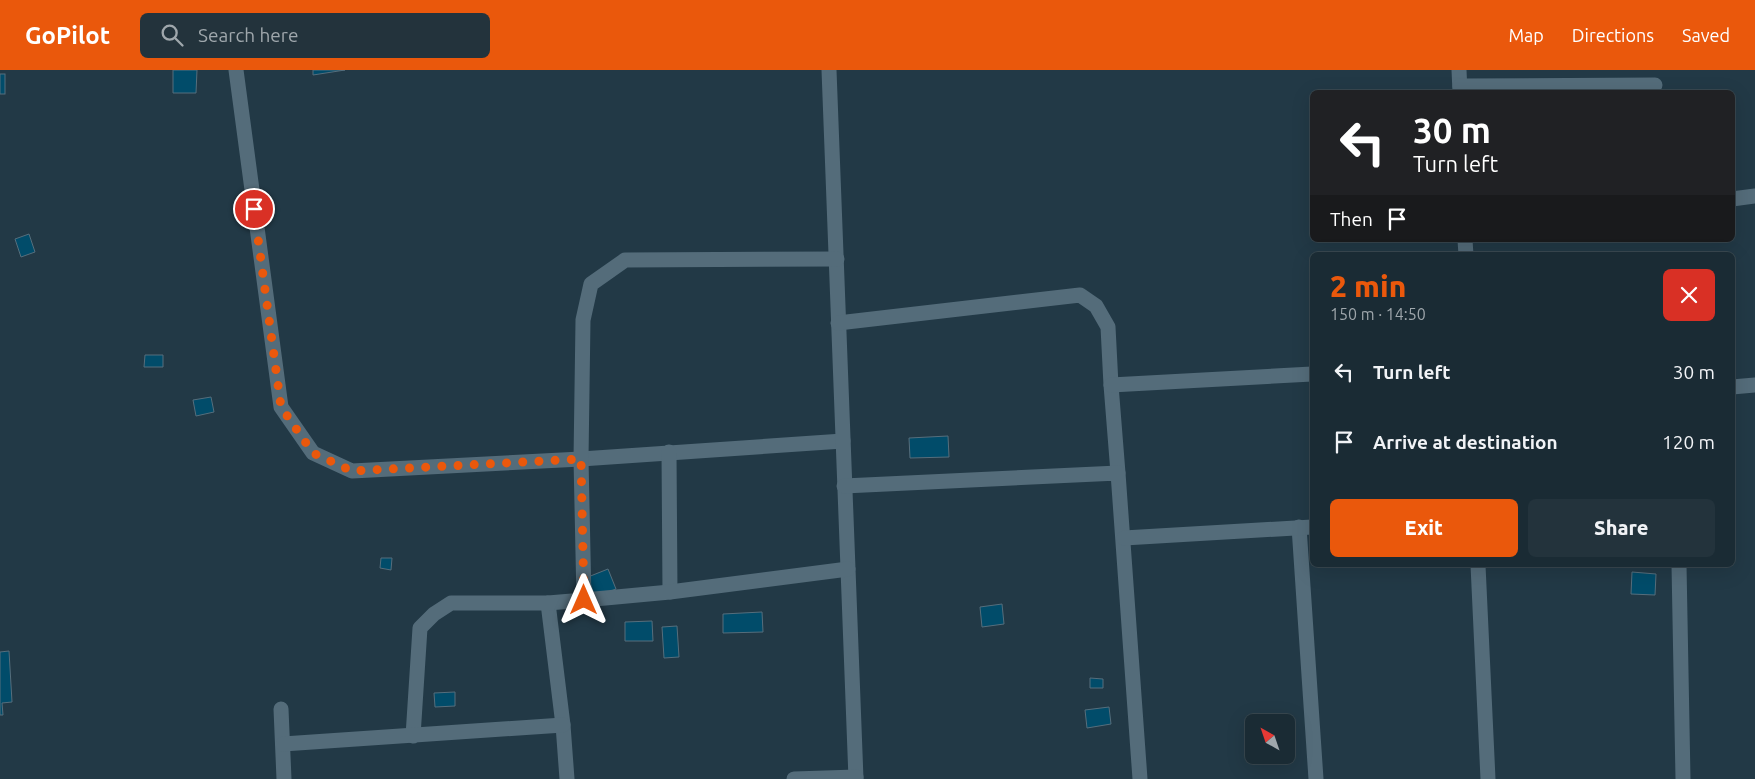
<!DOCTYPE html>
<html lang="en">
<head>
<meta charset="utf-8">
<style>
	body { margin:0; font-family:Ubuntu,sans-serif; background:#23333c; color:#f1f3f6; height:100vh; display:flex; flex-direction:column; font-size:19px; white-space:nowrap }
	* { box-sizing:border-box; margin:0 }
	p { font-size:16px; color:#9fa7ac }
	.icon { flex:none; width:28px; height:28px; fill:none; stroke:currentColor; stroke-width:2; stroke-linecap:round; stroke-linejoin:round }
	.map { position:relative; flex:1; overflow:hidden }
	.side { position:absolute; left:1310px; top:182px; width:425px; height:315px; display:flex; flex-direction:column; background:#1a2b34; border-radius:8px; box-shadow:0 5px 20px #0002,0 0 0 1px #38474f }
	.side>* { flex:none }
	.guide { position:absolute; left:1310px; top:20px; width:425px; height:152px; border-radius:8px; box-shadow:0 5px 20px #0002,0 0 0 1px #38474f; background:#202124; color:#fff; overflow:hidden }
	.needle { width:32px; rotate:320deg }
	.tools { position:absolute; left:1245px; top:644px; display:grid; gap:10px }
	.tools a { display:grid; place-items:center; width:50px; height:50px; border-radius:8px; background:#1a2b34; box-shadow:0 5px 20px #0002,0 0 0 1px #38474f; font-size:25px }
	.pin { position:absolute; display:grid; place-items:center; width:42px; height:42px; color:#fff; margin:-21px; border:2px solid #fff; border-radius:50%; box-shadow:0 1px 5px #0007 }
	.me { position:absolute; width:55px; margin:-28px; rotate:0deg; stroke-linejoin:round; filter:drop-shadow(0 0 4px #0008) }
	.turn { display:flex; align-items:center; gap:18px; height:105px; padding:0 20px; font-size:22px }
	.turn .icon { width:65px; height:65px; stroke-width:2.5 }
	.turn b { display:block; font-size:35px; line-height:42px }
	.then { display:flex; align-items:center; height:48px; padding:0 20px; background:#0003; gap:10px; font-size:19px }
	.round { display:grid; place-items:center; flex:none; width:52px; height:52px; border-radius:8px; background:#23333c }
	.headline { display:flex; align-items:center; justify-content:space-between; height:85px; padding:0 20px }
	h1 { font-size:30px; font-weight:800; line-height:38px; color:#ea580c }
	.button { display:flex; gap:10px; margin-top:auto; padding:10px 20px }
	.button a { flex:1; height:58px; border-radius:8px; background:#ea580c; color:#fff; font-size:20px; font-weight:800; line-height:58px; text-align:center }
	.button a+a { background:#23333c; color:#f1f3f6 }
	ul { padding:0; list-style:none }
	li { display:flex; align-items:center; gap:15px; height:70px; padding:0 20px }
	li div { flex:1 }
	li b { display:block; font-size:19px }
	li em { font-style:normal }
	header { display:flex; align-items:center; gap:30px; box-sizing:border-box; height:70px; padding:0 25px; background:#ea580c; color:#fff }
	header strong { font-size:24px }
	nav { display:flex; gap:28px; margin-inline-start:auto; font-size:18px }
	.search { width:350px; height:45px; background:#23333c; display:flex; align-items:center; gap:12px; box-sizing:border-box; padding:0 18px; border-radius:8px; color:#9fa7ac; font-size:19px }
	.map>svg:first-child { display:block }
	.building { fill:#014c6a; stroke:#566e7c }
	.lines { fill:none; stroke-linecap:round; stroke-linejoin:round }
	.minor { stroke:#546c7a; stroke-width:15 }
	.route { stroke:#ea580c; stroke-width:9; stroke-dasharray:0 16.2 }
</style>
</head>
<body>
<header>
<strong>GoPilot</strong>
<div class="search"><svg class="icon" aria-label="search" viewBox="0 0 24 24"><circle cx="10" cy="10" r="6"/><path d="M15 15l6 6"/></svg>Search here</div>
<nav><a>Map</a><a>Directions</a><a>Saved</a></nav>
</header>
<div class="map">
<svg width="1755" height="709" viewBox="0 0 1755 709">
	<rect width="100%" height="100%" fill="#223946"/>
	<g class="building">
		<path d="M173,0H197L196,23H173Z"/>
		<path d="M313,0H345L313,5Z"/>
		<rect x="0" y="4" width="5" height="20"/>
		<path d="M29,164L35,182L21,187L15,169Z"/>
		<path d="M145,285H163V297H144Z"/>
		<path d="M211,327L214,342L196,346L193,330Z"/>
		<path d="M948,366L949,387L910,388L909,368Z"/>
		<path d="M381,488H392L391,500L380,498Z"/>
		<path d="M608,499L616,519L595,527L588,507Z"/>
		<path d="M1632,502L1656,504L1655,525L1631,524Z"/>
		<path d="M1002,534L1004,554L982,557L980,537Z"/>
		<path d="M762,542L763,562L723,563V544Z"/>
		<path d="M652,551L653,571H625V552Z"/>
		<path d="M677,556L679,587L664,588L662,557Z"/>
		<path d="M9,581L12,632L2,633L3,645H0V582Z"/>
		<path d="M1090,608L1103,609V618H1090Z"/>
		<path d="M455,622V636L435,637L434,623Z"/>
		<path d="M1109,637L1111,654L1087,658L1085,640Z"/>
	</g>
	<g class="lines">
		<g class="minor">
			<path d="M236,0L281,337L313,383L352,401L581,389L843,371"/>
			<path d="M829,0L856,709"/>
			<path d="M1459,0L1460,22"/>
			<path d="M1460,16L1655,15"/>
			<path d="M1732,129L1755,126"/>
			<path d="M1465,170L1466,185"/>
			<path d="M838,253L1080,225L1096,236L1108,257L1111,315L1118,403"/>
			<path d="M1111,315L1312,304"/>
			<path d="M1732,317L1755,315"/>
			<path d="M669,382L670,522"/>
			<path d="M844,416L1118,403L1140,709"/>
			<path d="M1299,457L1316,709"/>
			<path d="M1124,468L1312,457"/>
			<path d="M1478,495L1488,709"/>
			<path d="M1679,495L1683,709"/>
			<path d="M584,530L581,389L583,250L591,214L625,190L837,189"/>
			<path d="M548,533L563,655L567,709"/>
			<path d="M281,639L284,709"/>
			<path d="M413,666L420,558L434,544L451,533H548L584,530L670,522L848,499"/>
			<path d="M283,674L563,655"/>
			<path d="M794,709L856,707"/>
		</g>
	</g>
	<g class="lines">
		<path class="route" d="M254,139L281,337L313,383L352,401L581,389L584,530"/>
	</g>
</svg>
<div class="tools">
<a><svg class="needle" viewBox="-14 -14 28 28"><path d="M0-13l5 13h-10z" fill="#e53935"/><path d="M0 13l5-13h-10z" fill="#9fa7ac"/></svg></a>
</div>
<div class="pin" style="left:254px;top:139px;background:#d93025"><svg class="icon" aria-label="arrive" viewBox="0 0 24 24"><path d="M6 21V4h12l-3 4 3 4H6"/></svg></div>
<svg class="me" style="left:584px;top:530px" viewBox="-20 -20 40 40"><path d="M0-17L14 15 0 8-14 15z" fill="#ea580c" stroke="#fff" stroke-width="4"/></svg>
<div class="guide">
<div class="turn"><svg class="icon" aria-label="left" viewBox="0 0 24 24"><path d="M17 20v-9H6M10 6l-5 5 5 5"/></svg><div><b>30 m</b>Turn left</div></div>
<div class="then">Then<svg class="icon" aria-label="arrive" viewBox="0 0 24 24"><path d="M6 21V4h12l-3 4 3 4H6"/></svg></div>
</div>
<section class="side">
<div class="headline"><div><h1>2 min</h1><p>150 m · 14:50</p></div><a class="round" style="background:#d93025;color:#fff"><svg class="icon" aria-label="close" viewBox="0 0 24 24"><path d="M6 6l12 12M18 6L6 18"/></svg></a></div>
<ul>
<li><svg class="icon" aria-label="left" viewBox="0 0 24 24"><path d="M17 20v-9H6M10 6l-5 5 5 5"/></svg><div><b>Turn left</b></div><em>30 m</em></li>
<li><svg class="icon" aria-label="arrive" viewBox="0 0 24 24"><path d="M6 21V4h12l-3 4 3 4H6"/></svg><div><b>Arrive at destination</b></div><em>120 m</em></li>
</ul>
<div class="button"><a>Exit</a><a>Share</a></div>
</section>
</div>
</body>
</html>
